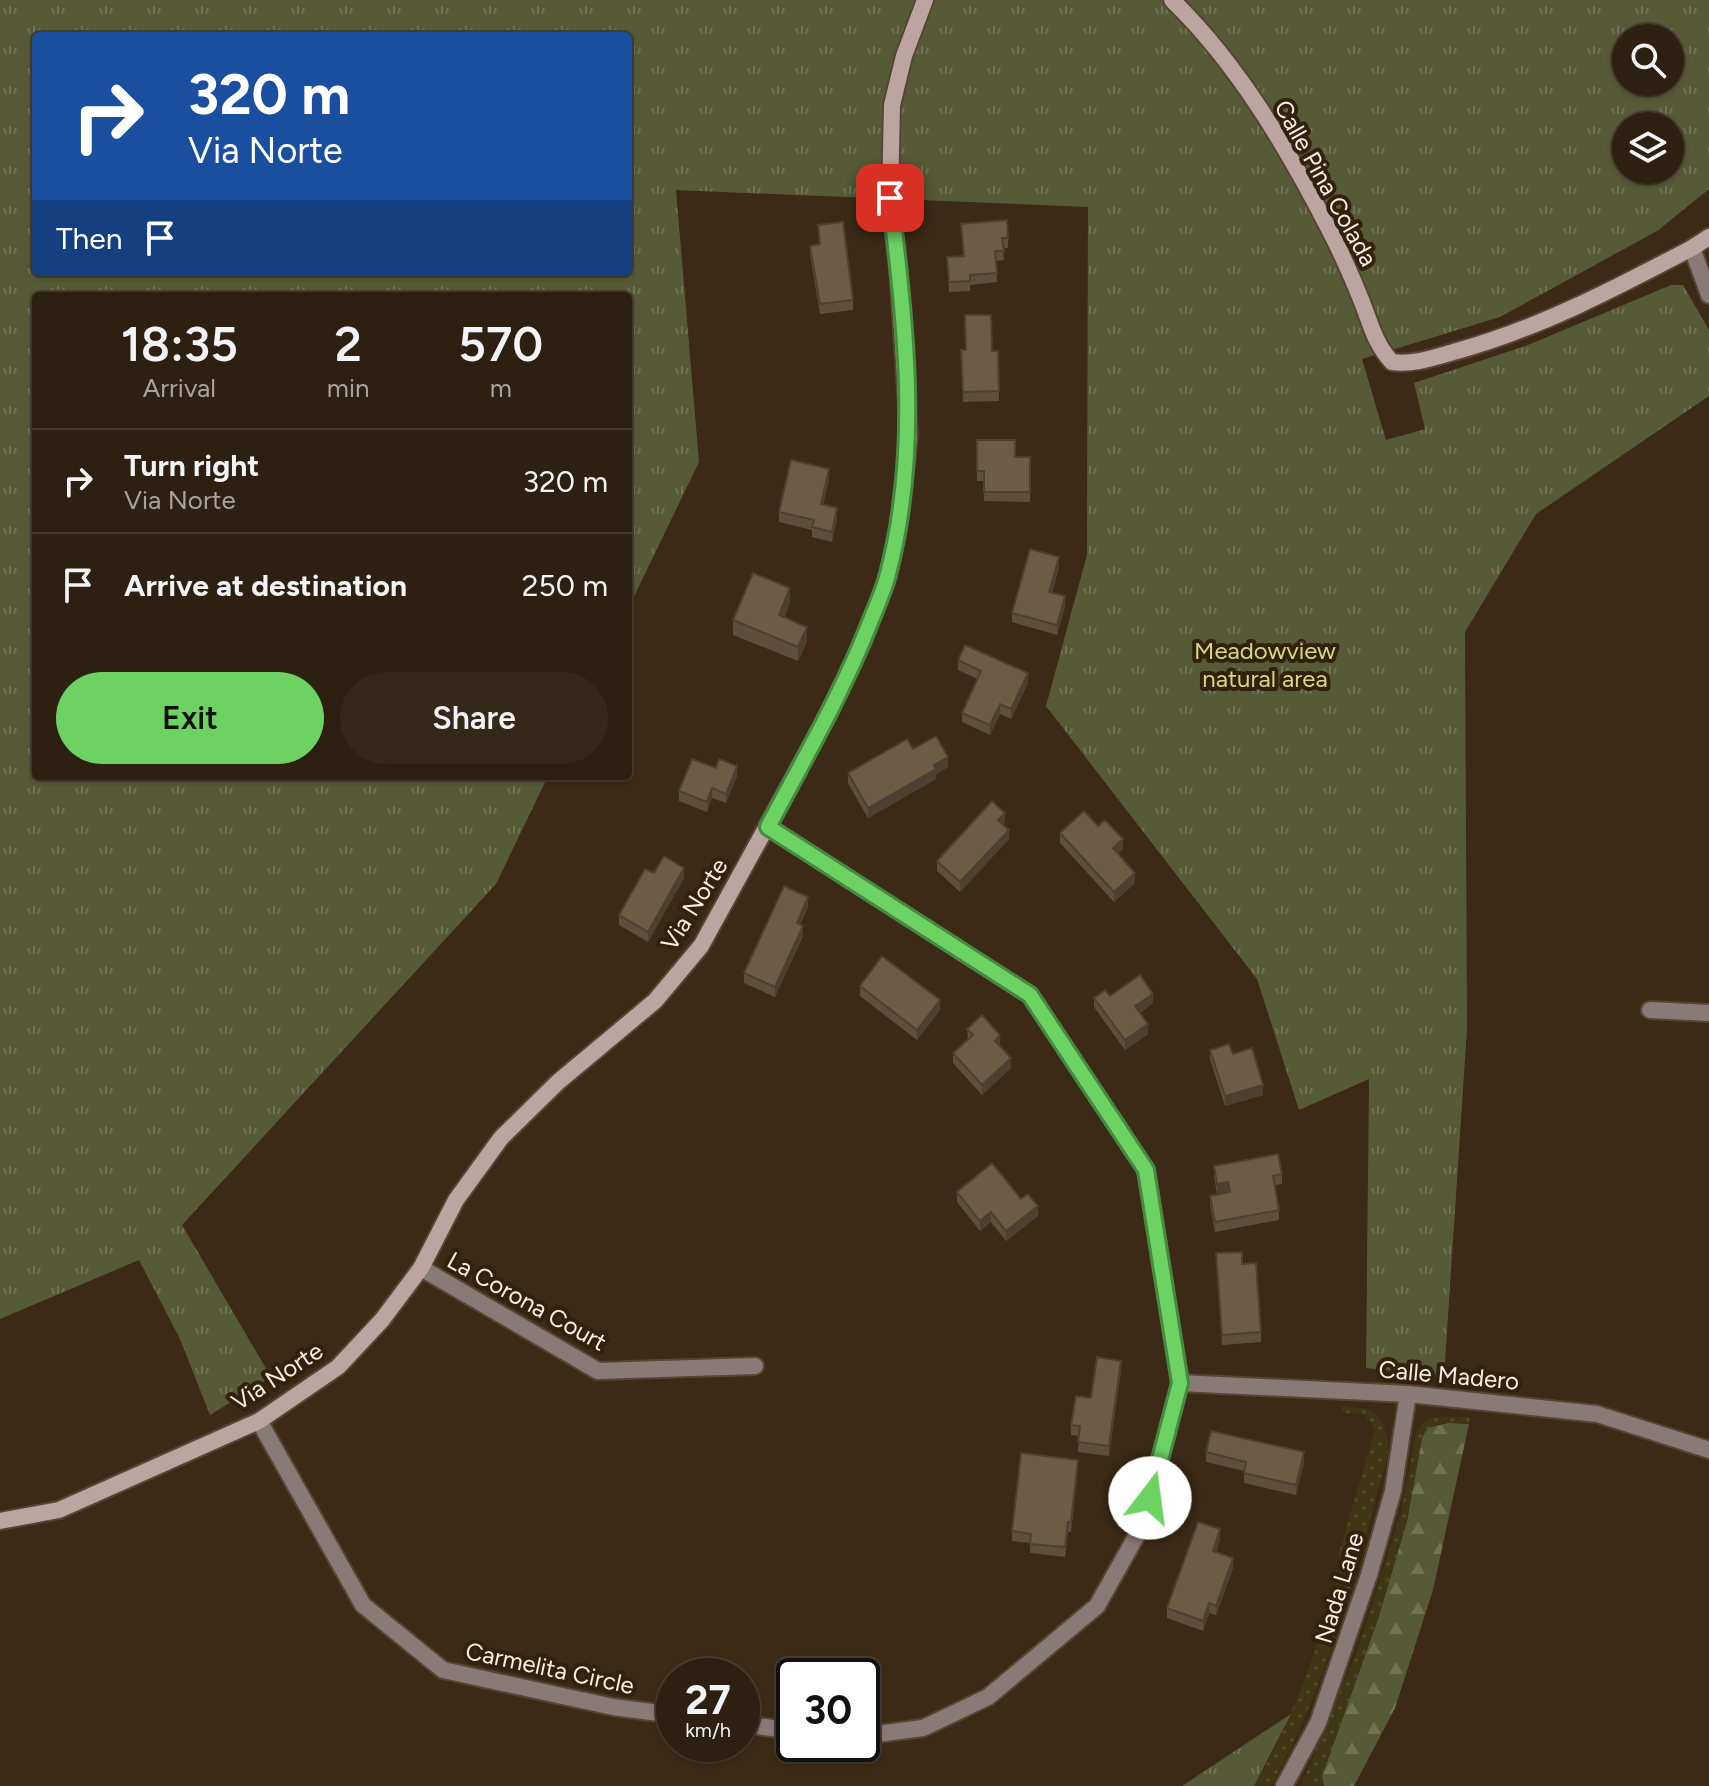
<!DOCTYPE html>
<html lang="en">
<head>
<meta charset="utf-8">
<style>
	body { margin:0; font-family:Figtree,sans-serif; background:#352819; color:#f1f3f6; height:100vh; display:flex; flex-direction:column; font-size:30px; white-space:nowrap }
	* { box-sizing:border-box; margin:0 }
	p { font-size:26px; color:#a7a39f }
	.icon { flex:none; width:44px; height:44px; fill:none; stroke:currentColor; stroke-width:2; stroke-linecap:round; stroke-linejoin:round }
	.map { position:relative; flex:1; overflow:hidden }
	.panel { position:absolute; left:32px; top:292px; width:600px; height:488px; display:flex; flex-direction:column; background:#2d2010; border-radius:8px; box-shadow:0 2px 6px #0004,0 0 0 2px #483e30 }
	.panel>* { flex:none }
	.banner { position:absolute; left:32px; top:32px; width:600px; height:244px; border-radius:8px; box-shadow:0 2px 6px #0004,0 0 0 2px #483e30; background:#1a4fa0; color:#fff; overflow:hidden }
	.buttons { position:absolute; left:1612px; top:24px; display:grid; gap:16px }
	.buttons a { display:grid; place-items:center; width:72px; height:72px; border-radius:50%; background:#2d2010; box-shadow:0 2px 6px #0004,0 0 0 2px #483e30; font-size:40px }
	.speed { position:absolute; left:656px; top:1658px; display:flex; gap:16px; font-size:40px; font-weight:700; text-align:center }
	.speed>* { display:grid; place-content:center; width:104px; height:104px; border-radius:50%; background:#2d2010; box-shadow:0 2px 6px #0004,0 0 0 2px #483e30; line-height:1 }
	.speed small { font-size:20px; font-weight:400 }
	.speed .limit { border:4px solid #111; border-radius:12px; background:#fff; color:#111 }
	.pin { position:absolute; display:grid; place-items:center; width:68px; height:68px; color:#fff; margin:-34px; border-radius:16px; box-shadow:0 4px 12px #0006 }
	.me { position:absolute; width:88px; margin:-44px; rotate:15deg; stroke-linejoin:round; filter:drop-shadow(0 0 6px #0008) }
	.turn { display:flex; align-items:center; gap:28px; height:168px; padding:0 24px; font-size:36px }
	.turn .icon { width:104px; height:104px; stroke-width:2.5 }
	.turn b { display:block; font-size:56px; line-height:68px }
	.then { display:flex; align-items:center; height:76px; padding:0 24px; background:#0003; gap:16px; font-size:30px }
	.eta { display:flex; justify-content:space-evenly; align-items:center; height:136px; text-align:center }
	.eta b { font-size:48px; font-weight:600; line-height:56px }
	.action { display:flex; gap:16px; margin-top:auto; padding:16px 24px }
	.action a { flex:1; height:92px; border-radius:48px; background:#6cd362; color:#111; font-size:32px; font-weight:600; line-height:92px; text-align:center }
	.action a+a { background:#352819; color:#f1f3f6 }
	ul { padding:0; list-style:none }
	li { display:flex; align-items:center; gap:24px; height:104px; padding:0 24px; border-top:2px solid #483e30 }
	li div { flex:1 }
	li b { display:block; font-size:30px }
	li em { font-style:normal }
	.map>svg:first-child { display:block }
	.forest { fill:url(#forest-firs) }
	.sand { fill:url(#sand-dots) }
	.park { fill:url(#park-tufts); fill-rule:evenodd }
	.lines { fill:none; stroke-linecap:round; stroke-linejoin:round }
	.street-casing { stroke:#564532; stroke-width:20 }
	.secondary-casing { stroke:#564532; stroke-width:20 }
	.street { stroke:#887a77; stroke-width:16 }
	.secondary { stroke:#bca4a1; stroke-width:16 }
	.wall { fill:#5f4e3b }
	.shaded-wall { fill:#4d4030 }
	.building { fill:#6e5b45; stroke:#4d4030; stroke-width:2 }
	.route-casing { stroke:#468940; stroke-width:20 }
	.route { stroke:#6cd362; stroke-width:14 }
	.labels { text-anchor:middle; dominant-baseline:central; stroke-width:8; stroke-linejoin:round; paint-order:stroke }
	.street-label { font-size:24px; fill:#f9ede1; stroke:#31210d }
	.park-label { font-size:24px; fill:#d2d885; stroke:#31210d }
</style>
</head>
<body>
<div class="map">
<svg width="1709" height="1786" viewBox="0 0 1709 1786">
	<defs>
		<pattern id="forest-firs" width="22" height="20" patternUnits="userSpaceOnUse" patternTransform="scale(2)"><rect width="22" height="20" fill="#575a37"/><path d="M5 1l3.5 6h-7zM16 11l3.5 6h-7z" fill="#707254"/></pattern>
		<pattern id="sand-dots" width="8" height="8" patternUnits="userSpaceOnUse" patternTransform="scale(2)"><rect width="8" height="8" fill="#3e3615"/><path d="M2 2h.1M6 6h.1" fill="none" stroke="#514a2c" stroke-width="1.8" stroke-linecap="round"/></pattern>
		<pattern id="park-tufts" width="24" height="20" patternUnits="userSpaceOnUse" patternTransform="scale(2)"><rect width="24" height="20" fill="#575a37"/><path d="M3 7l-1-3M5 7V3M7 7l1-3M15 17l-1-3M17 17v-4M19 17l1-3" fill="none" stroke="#707254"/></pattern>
	</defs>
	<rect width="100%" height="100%" fill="#3c2a16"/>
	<path class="forest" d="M1448,1423L1469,1424L1433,1590L1395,1708L1354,1786H1324L1322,1776L1379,1616L1407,1521L1421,1440L1427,1428Z"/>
	<g class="sand">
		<path d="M1342,1406C1350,1407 1363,1407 1369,1410C1386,1419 1390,1442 1387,1458C1356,1570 1328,1684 1271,1786H1254C1296,1715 1321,1638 1343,1559L1338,1556L1375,1430L1364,1414L1342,1413Z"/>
		<path d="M1439,1417H1470L1469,1424C1453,1423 1434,1420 1423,1434L1407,1521L1379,1616L1322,1776L1324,1786H1301L1358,1648L1400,1516L1417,1429L1428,1419Z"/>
	</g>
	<g class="park">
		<path d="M0,0H1709V189L1657,231L1500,317L1362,359L1386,440L1425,429L1414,383L1528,345L1671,285H1683L1709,330V396L1536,514L1465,632L1467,1029L1444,1376L1366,1368L1369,1079L1299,1110L1257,979L1046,706L1087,555L1088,207L676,190L699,462L628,609V296H36V776H548L496,884L182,1225L271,1377L210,1415L180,1339L139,1260L0,1319ZM36,36H628V272H36ZM1626,38H1670V82H1626ZM1626,126H1670V170H1626Z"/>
		<path d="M1291,1714L1254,1786H1182Z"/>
	</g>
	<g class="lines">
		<defs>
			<g id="street">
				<path d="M1692,248L1709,295"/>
				<path d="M768,827L1030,995L1146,1170L1180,1383L1142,1526L1097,1606L988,1697L923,1728L862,1736"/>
				<path d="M1650,1010L1709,1013"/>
				<path d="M421,1268L598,1371L755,1366"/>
				<path d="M1180,1383L1408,1394L1597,1414L1709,1450"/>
				<path d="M259,1421L363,1605L443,1670L613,1707L674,1715"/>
				<path d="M742,1724L794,1731"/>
				<path d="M1284,1786L1318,1723L1369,1575L1393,1491L1408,1394"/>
			</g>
			<g id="secondary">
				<path d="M1172,0C1238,64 1288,149 1330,231C1341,252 1351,275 1360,297C1370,321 1374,343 1392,362C1415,365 1435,357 1457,351C1540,328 1616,288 1692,248L1709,237"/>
				<path d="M0,1521L59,1510L259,1421L338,1367L382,1320L421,1268L456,1200L501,1138L558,1082L655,1001L701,946L827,717L862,644L888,577L899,523L909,436L898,268L890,198L892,105L904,56L925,0"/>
			</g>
		</defs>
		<use href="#street" class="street-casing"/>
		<use href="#secondary" class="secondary-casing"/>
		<use href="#street" class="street"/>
		<use href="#secondary" class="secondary"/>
	</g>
	<g class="wall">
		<path d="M961,224L1008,238V248H1003L1004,260L996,261L997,282L970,285V291L949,292L947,257L963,256Z"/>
		<path d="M818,225L853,300V310L820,314L810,255V246L819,245Z"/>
		<path d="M961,350L998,351L999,401L963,402Z"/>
		<path d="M977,440L1015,457H1030V502L984,501V481H977Z"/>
		<path d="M829,479L823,505L837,518L832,542L812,537V530L779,522V512Z"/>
		<path d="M1059,567L1052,593L1065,606L1057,635L1012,622V613Z"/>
		<path d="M790,602L784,618L807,641L798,661L733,635V620Z"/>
		<path d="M958,660L1028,683L1011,719L1000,714L990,735L962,722V713L978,679L958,670Z"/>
		<path d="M913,749L948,767L936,774V779L868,818L848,783V773Z"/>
		<path d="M716,768L737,776L726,803L712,798L707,812L679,801V791Z"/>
		<path d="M1005,822L1003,825L1009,839L960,892L937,871V861Z"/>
		<path d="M1098,826L1123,849L1117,854L1135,883L1114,902L1060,843V833Z"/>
		<path d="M684,878L648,942L619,925V915Z"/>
		<path d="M808,907L800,925L803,936L775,997L744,983V973Z"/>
		<path d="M860,986L940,1010L917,1040L860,996Z"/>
		<path d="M1110,996L1153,1003L1140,1013L1148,1034L1125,1050L1094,1007V998Z"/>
		<path d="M967,1029L1000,1045L999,1046L1011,1068L982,1095L953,1063V1053L968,1039Z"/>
		<path d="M1210,1050L1233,1054L1263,1095L1225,1106L1210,1059Z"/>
		<path d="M1214,1166L1282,1174V1184L1274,1185L1279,1210V1220L1215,1232L1210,1205V1196L1228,1192L1217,1194L1214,1176Z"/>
		<path d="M957,1192L1021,1199L1038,1216L1006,1241L991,1222L980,1231L957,1202Z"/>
		<path d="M1216,1253L1242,1264L1261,1332V1342L1222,1345Z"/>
		<path d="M1121,1370L1109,1456L1078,1452L1079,1436L1071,1435V1425L1091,1398Z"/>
		<path d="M1206,1452L1304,1462L1296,1495L1244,1483V1471L1206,1462Z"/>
		<path d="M1078,1469L1071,1532H1068L1065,1557L1030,1553V1543L1012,1541V1531Z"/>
		<path d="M1220,1539L1216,1552L1233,1568L1216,1615L1209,1613L1203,1631L1167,1618V1608Z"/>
	</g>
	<g class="shaded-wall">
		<path d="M829,469V479L821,514V504Z"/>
		<path d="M837,508V518L832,542V532Z"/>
		<path d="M1059,557V567L1049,602V592Z"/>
		<path d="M790,588V602L779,630V615Z"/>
		<path d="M1065,596V606L1057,635V625Z"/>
		<path d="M807,627V641L798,661V647Z"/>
		<path d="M1028,673V683L1011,719V709Z"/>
		<path d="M1000,704V714L990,735V725Z"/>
		<path d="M948,757V767L936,774V779L868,818V808Z"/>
		<path d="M737,766V776L726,803V794Z"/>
		<path d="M712,788V798L707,812V802Z"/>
		<path d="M1005,813V822L998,830V820Z"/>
		<path d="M1009,830V839L960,892V882Z"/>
		<path d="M1123,839V849L1113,858V848Z"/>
		<path d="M684,868V878L648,942V932Z"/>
		<path d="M1135,873V883L1114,902V892Z"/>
		<path d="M808,897V907L797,933V923Z"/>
		<path d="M803,926V936L775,997V987Z"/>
		<path d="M1153,994V1003L1135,1016V1006Z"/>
		<path d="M940,1000V1010L917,1040V1030Z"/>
		<path d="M1148,1024V1034L1125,1050V1040Z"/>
		<path d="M1000,1035V1045L995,1050V1041Z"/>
		<path d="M1011,1058V1068L982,1095V1085Z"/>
		<path d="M1263,1085V1095L1225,1106V1096Z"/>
		<path d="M1228,1182V1191L1217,1194V1184Z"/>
		<path d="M1038,1206V1216L1006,1241V1231Z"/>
		<path d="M991,1212V1222L980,1231V1221Z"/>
		<path d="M1121,1361V1370L1109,1456V1446Z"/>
		<path d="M1304,1452V1462L1296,1495V1485Z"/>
		<path d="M1078,1460V1469L1071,1532V1522Z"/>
		<path d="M1220,1529V1539L1213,1561V1551Z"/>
		<path d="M1233,1558V1568L1216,1615V1606Z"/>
		<path d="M1209,1603V1613L1203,1631V1621Z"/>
	</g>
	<g class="building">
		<path d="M1007,220L1008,238H1002L1004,251H995L997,273L970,275V281L949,282L947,257L964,256L961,224Z"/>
		<path d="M843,222L853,300L820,304L810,246L820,244L818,225Z"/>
		<path d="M965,315H991L992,351H998L999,391L963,392L961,350H966Z"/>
		<path d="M977,440H1015V457H1030V492H984V471H977Z"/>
		<path d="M791,460L829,469L821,504L837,508L832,532L812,527L814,520L779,512Z"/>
		<path d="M1030,549L1059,557L1049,592L1065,596L1057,625L1012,613Z"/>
		<path d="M753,573L790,588L779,615L807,627L798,647L733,620Z"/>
		<path d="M965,645L1028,673L1011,709L1000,704L990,725L962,713L981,671L958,660Z"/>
		<path d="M936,736L948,757L934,765L936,769L868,808L848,773L907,739L913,749Z"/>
		<path d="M692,759L716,768L719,759L737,766L726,794L712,788L707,802L679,791Z"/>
		<path d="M992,801L1005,813L998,820L1009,830L960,882L937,861Z"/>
		<path d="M1084,811L1098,826L1105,820L1123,839L1113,848L1135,873L1114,892L1060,833Z"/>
		<path d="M664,856L684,868L648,932L619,915L645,869L654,873Z"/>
		<path d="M784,886L808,897L797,923L803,926L775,987L744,973Z"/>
		<path d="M882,956L940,1000L917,1030L860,986Z"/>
		<path d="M1140,975L1153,994L1135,1006L1148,1024L1125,1040L1094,998L1105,990L1110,996Z"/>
		<path d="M982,1015L1000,1035L995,1041L1011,1058L982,1085L953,1053L973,1035L967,1029Z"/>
		<path d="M1229,1044L1233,1054L1252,1048L1263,1085L1225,1096L1210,1050Z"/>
		<path d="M1278,1154L1282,1174L1273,1176L1279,1210L1215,1222L1210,1196L1230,1192L1228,1182L1217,1184L1214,1166Z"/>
		<path d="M992,1163L1021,1199L1028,1194L1038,1206L1006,1231L991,1212L980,1221L957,1192Z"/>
		<path d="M1242,1252V1264L1256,1263L1261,1332L1222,1335L1216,1253Z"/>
		<path d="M1097,1357L1121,1361L1109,1446L1078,1442L1080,1426L1071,1425L1076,1396L1091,1398Z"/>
		<path d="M1211,1431L1304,1452L1296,1485L1244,1473L1246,1462L1206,1452Z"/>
		<path d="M1021,1453L1078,1460L1071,1522H1068L1065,1547L1030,1544L1031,1534L1012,1531Z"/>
		<path d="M1198,1522L1220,1529L1213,1551L1233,1558L1216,1606L1209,1603L1203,1621L1167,1608Z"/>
	</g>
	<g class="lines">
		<defs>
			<path id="route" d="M890,198C906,322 920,452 888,574C884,590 877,605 871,620C843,692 804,759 768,827L1030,995L1146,1170L1180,1383L1150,1498"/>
		</defs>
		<use href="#route" class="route-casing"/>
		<use href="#route" class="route"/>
	</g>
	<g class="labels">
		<g class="street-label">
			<text transform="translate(1326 183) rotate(61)">Calle Pina Colada</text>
			<text transform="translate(694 904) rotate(-58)">Via Norte</text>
			<text transform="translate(527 1301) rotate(29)">La Corona Court</text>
			<text transform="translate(1449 1375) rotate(5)">Calle Madero</text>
			<text transform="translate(277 1376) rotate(-33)">Via Norte</text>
			<text transform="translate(1339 1588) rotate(-73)">Nada Lane</text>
			<text transform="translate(550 1668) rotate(12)">Carmelita Circle</text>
		</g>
		<g class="park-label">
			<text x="1265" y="650">Meadowview<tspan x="1265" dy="28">natural area</tspan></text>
		</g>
	</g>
</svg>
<div class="buttons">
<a><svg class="icon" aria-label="search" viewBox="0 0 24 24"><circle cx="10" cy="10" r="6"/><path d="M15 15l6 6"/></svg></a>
<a><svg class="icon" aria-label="layers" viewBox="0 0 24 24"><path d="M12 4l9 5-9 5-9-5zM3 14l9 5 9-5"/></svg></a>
</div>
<div class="speed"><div>27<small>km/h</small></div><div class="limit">30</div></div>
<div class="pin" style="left:890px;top:198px;background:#d93025"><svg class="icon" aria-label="arrive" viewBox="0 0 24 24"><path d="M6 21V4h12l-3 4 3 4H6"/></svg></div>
<svg class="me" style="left:1150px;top:1498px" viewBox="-20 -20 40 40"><circle r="19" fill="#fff"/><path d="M0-13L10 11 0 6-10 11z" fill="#6cd362"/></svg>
<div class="banner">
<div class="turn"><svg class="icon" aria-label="right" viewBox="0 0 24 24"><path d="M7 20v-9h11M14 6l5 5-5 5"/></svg><div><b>320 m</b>Via Norte</div></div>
<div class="then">Then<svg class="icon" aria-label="arrive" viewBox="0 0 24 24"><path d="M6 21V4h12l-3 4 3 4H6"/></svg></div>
</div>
<section class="panel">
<div class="eta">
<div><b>18:35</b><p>Arrival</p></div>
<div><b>2</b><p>min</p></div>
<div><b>570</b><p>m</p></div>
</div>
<ul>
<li><svg class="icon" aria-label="right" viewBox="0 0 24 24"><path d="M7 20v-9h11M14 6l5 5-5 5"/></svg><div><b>Turn right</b><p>Via Norte</p></div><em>320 m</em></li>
<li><svg class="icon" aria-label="arrive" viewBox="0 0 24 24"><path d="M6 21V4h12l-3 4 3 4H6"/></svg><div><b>Arrive at destination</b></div><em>250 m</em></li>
</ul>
<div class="action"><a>Exit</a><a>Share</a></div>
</section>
</div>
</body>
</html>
